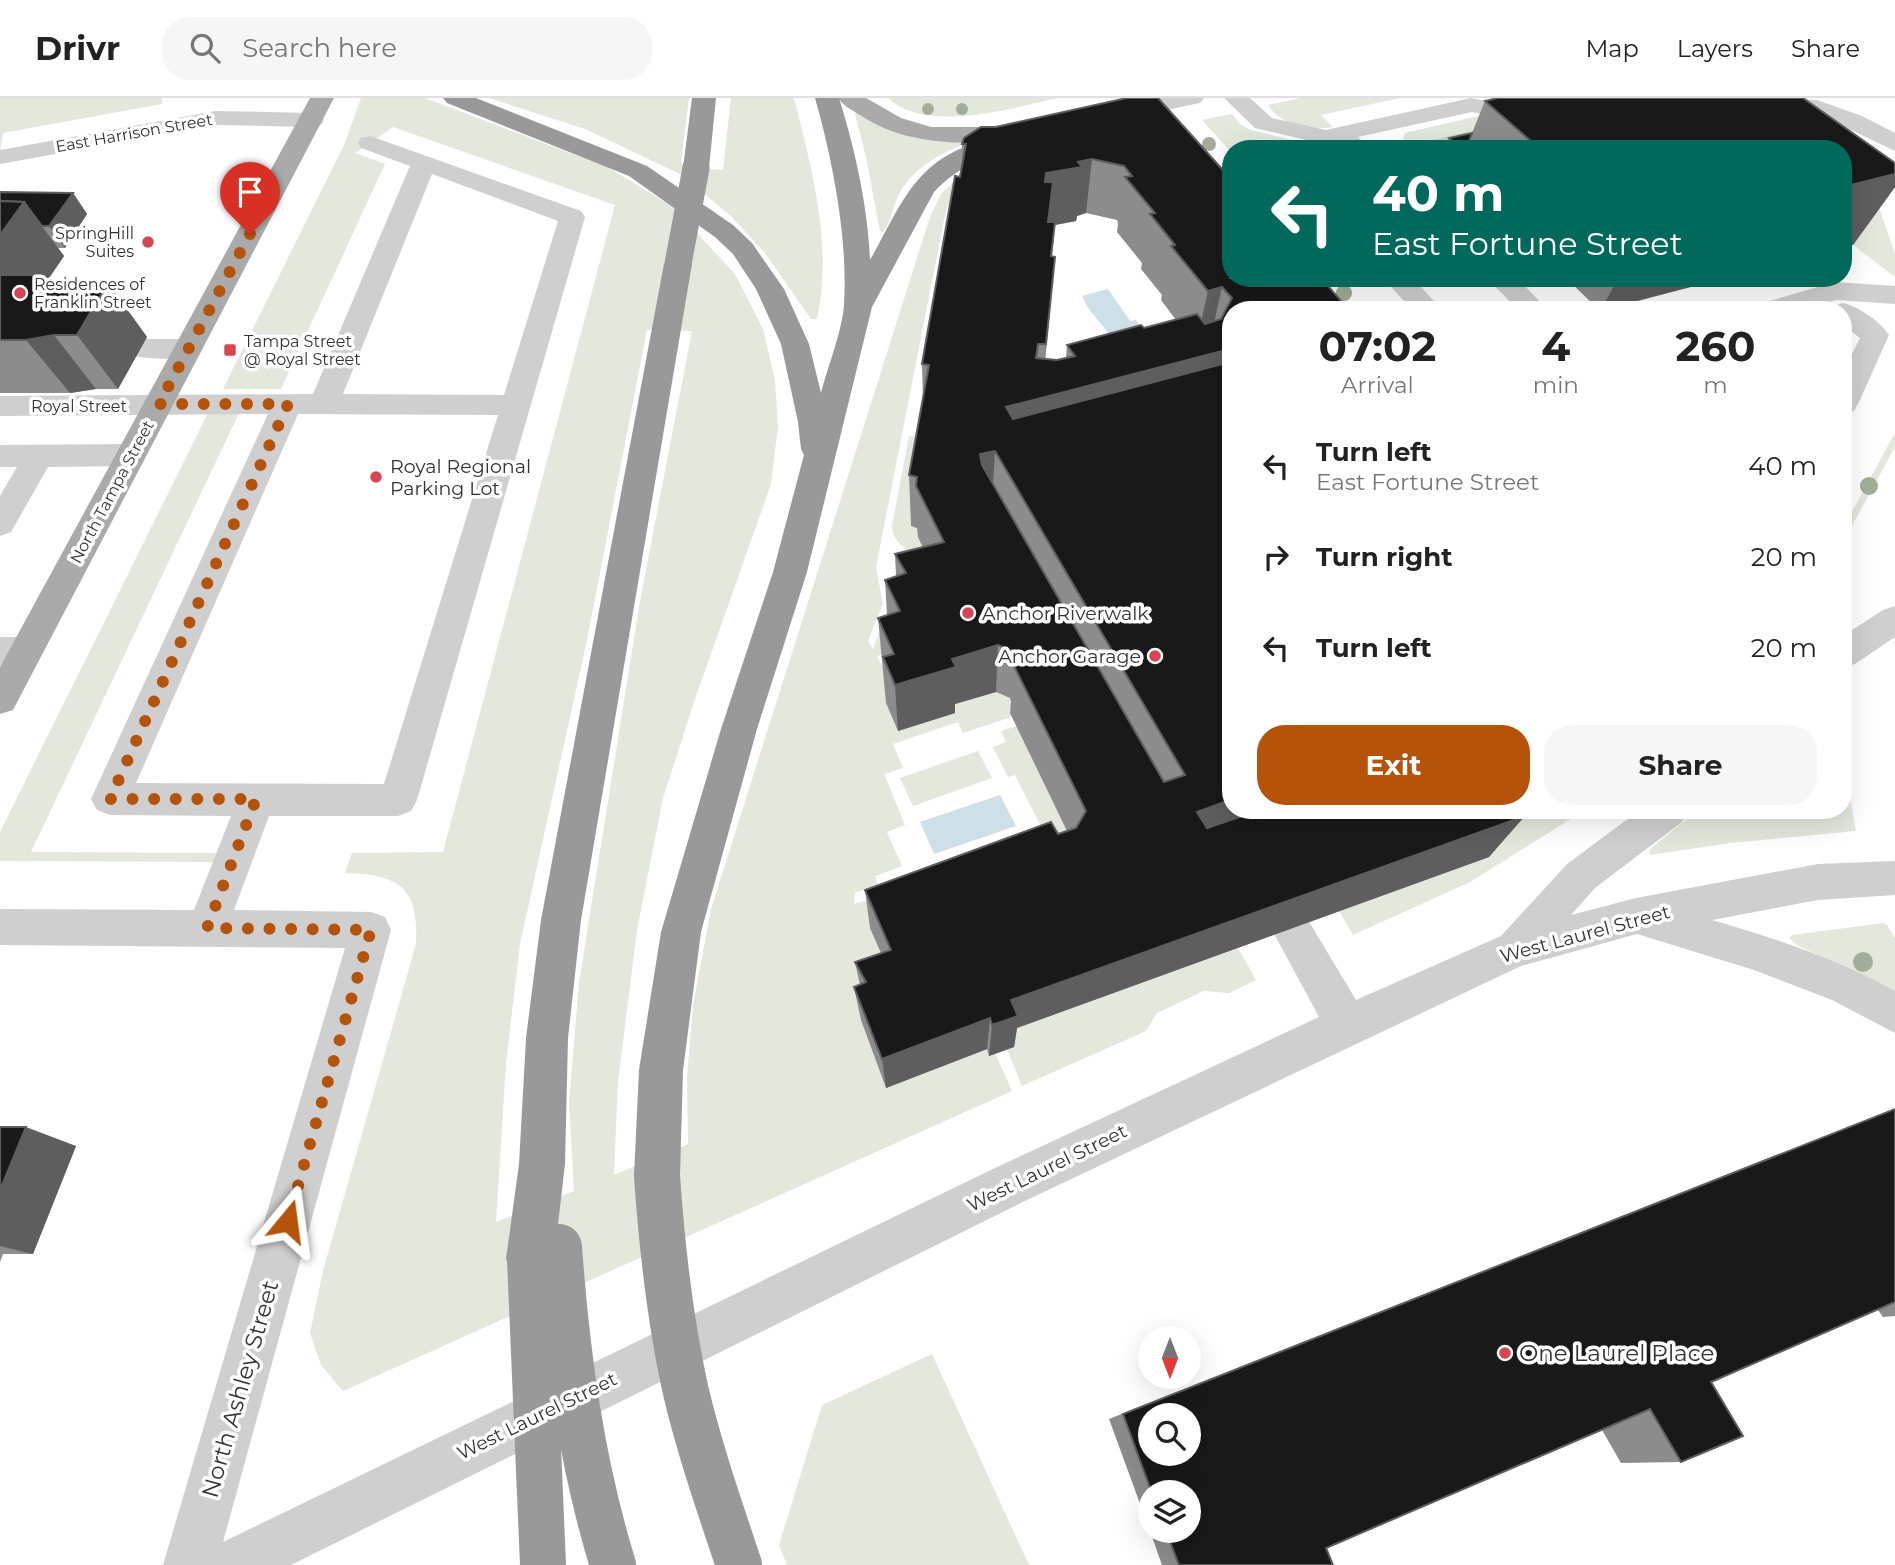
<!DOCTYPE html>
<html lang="en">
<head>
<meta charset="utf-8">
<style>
	body { margin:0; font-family:Montserrat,sans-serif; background:#f6f6f6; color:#222; height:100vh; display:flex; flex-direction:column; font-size:26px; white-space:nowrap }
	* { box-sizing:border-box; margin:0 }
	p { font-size:23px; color:#767676 }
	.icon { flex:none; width:38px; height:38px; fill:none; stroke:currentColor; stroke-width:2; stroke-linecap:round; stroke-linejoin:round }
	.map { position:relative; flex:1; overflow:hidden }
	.drawer { position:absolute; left:1222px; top:203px; width:630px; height:518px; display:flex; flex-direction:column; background:#fff; border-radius:28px; box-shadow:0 7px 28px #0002 }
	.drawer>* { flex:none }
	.banner { position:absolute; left:1222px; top:42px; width:630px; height:147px; border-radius:28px; box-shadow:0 7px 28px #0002; background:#00695c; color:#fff; overflow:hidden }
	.needle { width:46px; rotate:180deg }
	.buttons { position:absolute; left:1138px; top:1228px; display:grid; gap:14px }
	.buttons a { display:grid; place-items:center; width:63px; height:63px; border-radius:50%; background:#fff; box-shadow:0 7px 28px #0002; font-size:35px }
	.pin { position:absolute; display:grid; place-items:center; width:60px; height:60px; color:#fff; margin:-72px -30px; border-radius:50% 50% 50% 0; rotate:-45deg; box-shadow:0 0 7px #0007 }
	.pin .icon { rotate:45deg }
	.me { position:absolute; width:77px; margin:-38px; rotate:16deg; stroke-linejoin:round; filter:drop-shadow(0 0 5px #0008) }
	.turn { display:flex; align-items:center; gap:24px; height:147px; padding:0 35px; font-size:32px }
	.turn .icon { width:91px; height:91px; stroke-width:2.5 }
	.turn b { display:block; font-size:49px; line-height:60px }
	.eta { display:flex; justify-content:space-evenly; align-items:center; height:119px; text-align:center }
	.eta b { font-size:42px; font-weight:700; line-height:49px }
	.button { display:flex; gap:14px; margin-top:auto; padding:14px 35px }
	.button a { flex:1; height:80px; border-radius:28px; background:#b45309; color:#fff; font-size:28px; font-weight:700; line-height:80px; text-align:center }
	.button a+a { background:#f6f6f6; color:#222 }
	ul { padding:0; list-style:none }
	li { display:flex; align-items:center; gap:21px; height:91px; padding:0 35px }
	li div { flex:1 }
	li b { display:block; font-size:26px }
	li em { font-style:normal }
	header { display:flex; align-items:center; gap:42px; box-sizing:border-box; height:98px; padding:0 35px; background:#fff; border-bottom:2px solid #e0e0e0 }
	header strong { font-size:33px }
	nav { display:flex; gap:38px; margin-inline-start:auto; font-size:24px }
	.search { width:490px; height:63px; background:#f6f6f6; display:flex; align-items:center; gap:18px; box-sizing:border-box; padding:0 24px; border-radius:28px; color:#767676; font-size:26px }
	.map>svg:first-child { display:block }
	.green { fill:#e2e8dc; fill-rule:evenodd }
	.water { fill:#cddfe9 }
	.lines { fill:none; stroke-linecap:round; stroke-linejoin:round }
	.minor { fill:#cfcfcf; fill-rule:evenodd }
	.major { fill:#aaa; fill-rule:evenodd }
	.highway { fill:#999; fill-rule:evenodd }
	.highway-bridge-far1 { stroke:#999; stroke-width:27 }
	.highway-bridge { stroke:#999; stroke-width:46 }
	.tree { fill:#a2ae97 }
	.wall { fill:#8c8c8c; fill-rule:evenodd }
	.shaded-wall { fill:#5e5e5e }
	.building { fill:#191919; stroke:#5e5e5e; stroke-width:2; fill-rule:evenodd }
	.route { stroke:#b45309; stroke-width:12; stroke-dasharray:0 21.6 }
	.poi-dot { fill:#d84552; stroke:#fff; stroke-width:2.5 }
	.labels { text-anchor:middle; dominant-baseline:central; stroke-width:7; stroke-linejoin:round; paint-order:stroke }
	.far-street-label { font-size:16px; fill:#323232; stroke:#fff }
	.far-poi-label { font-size:16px; fill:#323232; stroke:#fff; text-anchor:start }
	.poi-label { font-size:19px; fill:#323232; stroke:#fff; text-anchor:start }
	.street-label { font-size:19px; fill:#323232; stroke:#fff }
	.near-poi-label { font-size:23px; fill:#323232; stroke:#fff; text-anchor:start }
	.near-street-label { font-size:23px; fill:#323232; stroke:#fff }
</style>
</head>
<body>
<header>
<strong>Drivr</strong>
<div class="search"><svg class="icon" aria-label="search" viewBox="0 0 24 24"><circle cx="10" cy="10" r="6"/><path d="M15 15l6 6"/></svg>Search here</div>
<nav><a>Map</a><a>Layers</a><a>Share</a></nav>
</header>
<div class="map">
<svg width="1895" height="1467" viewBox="0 0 1895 1467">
	<rect width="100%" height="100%" fill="#fff"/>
	<g class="green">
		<path d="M0,0H162V6L3,35L0,55Z"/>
		<path d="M361,0H425L607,69L672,108L735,176L763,231L775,282L778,328L771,386L695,601L663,700L637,832L618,983L614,1077L688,1046L687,979L693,907L711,811L930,119L941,96L962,76L946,112L876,469L883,506L868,543L873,551L886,516L919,461C908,452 892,444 892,428L909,338L927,339L918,439L944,494L898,552L877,558L882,568L951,607L996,594L1010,600L1016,613L1012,619L963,635L958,624L893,646L903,670L884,676L905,727L887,734L902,768L875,778L878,787L855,795L854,806L1052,750L1015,677L1008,679L993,649L1006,644L1001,633L1017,628L1077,753L987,951L995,955L1012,993L343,1293L321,1267L310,1235L323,1173L416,846C419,789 400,777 345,775L352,755L443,754L615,107L393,29L355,55L385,66L281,291H223L345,45ZM647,232L692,233L640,503L579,885L569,1004L574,1093L496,1124L506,965L520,846L587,542Z"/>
		<path d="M489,0H689L681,65L696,70L723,72L731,0H794C812,72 833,146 817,221H811L765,155L731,118L682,77L585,31Z"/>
		<path d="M888,0H1058C1012,10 926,36 888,0Z"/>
		<path d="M1301,0H1400L1321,17L1333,29C1311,33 1280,27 1268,7Z"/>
		<path d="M857,14C895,35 919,43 964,43V46C939,56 910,72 898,98C893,110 890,125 883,134L880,133L866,59L855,16Z"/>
		<path d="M1232,16L1241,27L1251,32L1329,51H1230V53L1202,22Z"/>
		<path d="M1487,16L1506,23L1421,48H1412L1403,41L1405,35Z"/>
		<path d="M1843,103H1877L1895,156V179L1843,139Z"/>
		<path d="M208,315H239L31,754L220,755L217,764L0,763V734Z"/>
		<path d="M1895,335V349L1843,444V430Z"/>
		<path d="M978,653L992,680L913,708L900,680Z"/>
		<path d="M1843,659L1856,733L1730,745L1650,757L1649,752L1698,712H1843Z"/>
		<path d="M1537,712H1585L1470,784L1353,837L1339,813L1490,729Z"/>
		<path d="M1883,825L1887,827L1895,840V898L1846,869L1798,848L1789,840L1792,837Z"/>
		<path d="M1238,850L1256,882L1229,895L1204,893L1157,915L1146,933L1022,988L1007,951V934Z"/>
		<path d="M932,1256L1029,1467H787L779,1447L822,1307Z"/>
	</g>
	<g class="water">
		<path d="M1108,191L1130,223L1136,222L1150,242L1110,237L1088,210L1082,198Z"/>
		<path d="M1000,697L1016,728L934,756L920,724Z"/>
	</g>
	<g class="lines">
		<g class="minor">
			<path d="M1157,0H1204L1200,5L1113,23L1104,21L1101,16L1104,11Z"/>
			<path d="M1224,0H1250L1272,20L1326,32L1471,0L1546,16L1567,11L1565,0H1589L1592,15L1589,20L1557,28L1546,47L1531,51H1485L1488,46L1529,34L1459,51H1414L1417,46L1514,23L1472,14L1358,39L1364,45L1361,50L1345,51L1255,30Z"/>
			<path d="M1765,0L1817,2L1862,18L1895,35V53L1830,22L1769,5Z"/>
			<path d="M216,13L312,15L321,17L324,22L321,27L312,29L216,27L0,66V52Z"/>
			<path d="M370,38L581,113L585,119L417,702L411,713L398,718H269L234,812L371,814L385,819L391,832L223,1444L997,1069L1319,919L1271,830L1277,817L1291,812L1305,817L1356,902L1501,838L1567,766L1640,712H1688L1682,724L1595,790L1571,817L1636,800L1818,766L1895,763V797L1818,802L1712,822C1774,840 1838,861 1895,893V935L1832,902L1754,872L1637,836L1521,868L1029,1101L291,1467H163L345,850L0,847V811L194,812L231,718L110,717L97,712L91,701L268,316L0,318V298L313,296L410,68L361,50L358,45L361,40ZM432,76L558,123L504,297L343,296ZM298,316L498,317L384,686L136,685Z"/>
			<path d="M1383,180H1413L1442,212H1412Z"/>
			<path d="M1487,180H1517L1548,212H1518Z"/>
			<path d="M1835,184L1895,188V206L1836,202L1801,212H1755L1759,206Z"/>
			<path d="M1843,205C1859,209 1880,223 1889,237L1858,306L1854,313L1843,316V275L1860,240L1843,227V212H1830L1833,208Z"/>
			<path d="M140,241H189L199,243L203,250L199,257C179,262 150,262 130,257L126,250L130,243Z"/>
			<path d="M131,346L142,349L146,357L142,365L131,368L48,369L11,434L0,438V398L17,369H0V347Z"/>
			<path d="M1895,508V539L1855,566L1843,570V538L1883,512Z"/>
			<path d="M0,539H26L38,543L43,553L38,563L26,567H0Z"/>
		</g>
		<g class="major">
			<path d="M310,0H334L13,612L0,616V569Z"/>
			<path d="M838,0H866L901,20L931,29H1020L1029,31L1032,36L1029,41L1020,43C964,46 908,49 860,17C852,12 843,8 838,0Z"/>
		</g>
		<g class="highway">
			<path d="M443,0H476L647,68L733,127L752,145L784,191L809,246L821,295C828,268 842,233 844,207C848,141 833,63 815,0H839C855,51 868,109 870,162C892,124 909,77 950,56C966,47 984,42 1000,35L1009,33L1018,35L1021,40L1018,45C986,58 957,69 934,94L872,209L807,474L757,631L701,834L683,972L680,1078L673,1094L657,1101L641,1094L634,1078L639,972L661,834L721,631L773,474L804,357L801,351L798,324L781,246L756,191L733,156L715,139L629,78L447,5Z"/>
			<path d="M692,0H716L709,70L705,75L696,78L687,75L683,70Z"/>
			<path d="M678,158L688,160L692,166L581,822L568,940L565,1066L554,1161L547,1178L530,1185L513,1178L506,1161L519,1066L526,940L541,822L664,166L668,160Z"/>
		</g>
		<path class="highway-bridge-far1" d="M678,166L696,70"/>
		<g class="highway-bridge">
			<path d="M657,1078C662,1150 670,1223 686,1294C700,1353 720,1410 739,1467"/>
			<path d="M559,1149C567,1258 581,1363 613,1467"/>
			<path d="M530,1161L543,1467"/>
		</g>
	</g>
	<g class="tree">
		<circle cx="928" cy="11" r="6"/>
		<circle cx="962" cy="11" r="6"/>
		<circle cx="1209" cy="46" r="7"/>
		<circle cx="1344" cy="195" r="8"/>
		<circle cx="1869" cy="388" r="9"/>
		<circle cx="1863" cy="864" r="10"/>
	</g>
	<g class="wall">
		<path d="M1127,0L1321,180L1230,212V712H1537L1524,717L1489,759L1017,930L1014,949L989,958L987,951L886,990L861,922L854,889L860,887L855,864L881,855L870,830L865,792L1067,733L1010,615L1011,603L1010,600L996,594L955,606V615L898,633L886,605L878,520L887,517L885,482L896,478L895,456L923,450L918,439L917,430L911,428L909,377L923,302L922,266L960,79L962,71V46L996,29ZM1086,115L1117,122L1118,125L1117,134L1142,165L1141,171L1162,197L1161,202L1176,222L1144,230L1067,247L1066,260L1057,262L1045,261L1055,159L1052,158L1055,127L1076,123L1077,118Z"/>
		<path d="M1498,0H1803L1895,65V89L1853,147L1843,149V51H1445L1449,40L1472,35L1485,3Z"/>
		<path d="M0,94L73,95L87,116L65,150H58L64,158L49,180L53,185H108L147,239L118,291H96L70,295H0Z"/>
		<path d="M1566,180H1725L1604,212H1599Z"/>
		<path d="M1895,1011V1218L1883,1219L1878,1212L1711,1284L1681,1364L1621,1365L1602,1332L1326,1450L1333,1467H1162L1150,1433H1188V1395H1150V1433L1109,1321Z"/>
		<path d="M0,1029L76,1048L33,1156H3L0,1164Z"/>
	</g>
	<g class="shaded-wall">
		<path d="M1092,61L1086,115L1077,118L1076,123L1055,127L1041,138L1046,75L1078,64Z"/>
		<path d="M1895,76V89L1853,147L1843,149V89Z"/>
		<path d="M73,95L87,116L65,150L49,128Z"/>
		<path d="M24,104L64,158L49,180L84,226L108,185L147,239L118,291L77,237L0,213V137Z"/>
		<path d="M1055,159L1050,213L1041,300L1046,246Z"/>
		<path d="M1618,180H1725L1601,212Z"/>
		<path d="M1222,189L1210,243L1196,247L1208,193Z"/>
		<path d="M54,237L96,291L70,295L26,242Z"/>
		<path d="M1038,246L1034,302L1230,251V264L1003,362L1006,309Z"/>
		<path d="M995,353L992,404L979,408L980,356Z"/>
		<path d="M998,547L996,594L955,606V615L898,633L895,587L952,561Z"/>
		<path d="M1230,702V712H1303L1181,755L1197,714Z"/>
		<path d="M1504,712H1537L1522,717L1525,718L1489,759L1017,930L1014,949L989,958L992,927L1011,902Z"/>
		<path d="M990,920L987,951L886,990L882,961Z"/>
		<path d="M26,1029L76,1048L33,1156L0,1148V1092Z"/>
	</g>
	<g class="building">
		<path d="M1127,0H1158L1230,80V180H1321L1349,212H1230V251L1006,309L1013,321L1230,264V702L1197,714L1207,730L1260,712H1520L1525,718L1011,902L1018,918L992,927L990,920L882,961L854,889L866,884L855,864L891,852L865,792L1051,724L1058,736L1076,730L1086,713L1014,568L1020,567L1013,553L998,547L952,561L956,569L895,587L883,559L894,556L878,520L900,513L885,482L906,475L895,456L944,444L916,388L917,379L909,377L929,267L922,266L955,78L960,79L966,46H962L964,40L981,29H996ZM1092,61L1124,68L1132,78L1125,79L1155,115L1150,116L1175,147L1171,148L1208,193L1222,189L1232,200L1221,221L1205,226L1197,216L1144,230L1141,227L1067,247L1075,258L1057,262L1036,260L1038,246H1046L1055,159L1051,158L1055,124H1048L1053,84H1045L1046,75L1082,69L1078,64ZM995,353L1185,677L1164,684L982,367L980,356Z"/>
		<path d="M1498,0H1803L1895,65V76L1843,89V51H1540L1485,3Z"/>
		<path d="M1472,35L1466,51H1461L1449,40Z"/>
		<path d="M0,94L73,95L49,128H42L24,104L0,103Z"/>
		<path d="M0,103L24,104L0,137Z"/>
		<path d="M0,177H47L42,185H108L77,237H54L26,242H0Z"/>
		<path d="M1895,1011V1204L1711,1284L1743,1338L1681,1364L1650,1311L1326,1450L1333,1467H1179L1166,1433H1188V1395H1152L1123,1316ZM1150,1318H1188V1356H1150Z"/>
		<path d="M0,1029H26L0,1092Z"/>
	</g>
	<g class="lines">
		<path class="route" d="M250,136L159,306H288L110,701H256L207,830L371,832L288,1123"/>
	</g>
	<g class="poi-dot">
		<circle cx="148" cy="144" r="7"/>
		<circle cx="20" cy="195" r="7"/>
		<rect x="223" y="245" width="14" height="14" rx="3.5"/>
		<circle cx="376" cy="379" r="7"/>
		<circle cx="968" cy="515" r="7"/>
		<circle cx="1155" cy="558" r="7"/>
		<circle cx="1505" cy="1255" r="7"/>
	</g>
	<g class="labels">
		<g class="far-street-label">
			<text transform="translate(134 35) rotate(-10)">East Harrison Street</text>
			<text x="79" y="308">Royal Street</text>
			<text transform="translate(112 394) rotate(-62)">North Tampa Street</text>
		</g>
		<g class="far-poi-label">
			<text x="134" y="135" text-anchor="end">SpringHill<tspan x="134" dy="18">Suites</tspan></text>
			<text x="34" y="186">Residences of<tspan x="34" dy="18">Franklin Street</tspan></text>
			<text x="244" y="243">Tampa Street<tspan x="244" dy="18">@ Royal Street</tspan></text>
		</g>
		<g class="poi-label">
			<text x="390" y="368">Royal Regional<tspan x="390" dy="22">Parking Lot</tspan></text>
			<text x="982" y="515">Anchor Riverwalk</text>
			<text x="1141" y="558" text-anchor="end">Anchor Garage</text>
		</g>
		<g class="street-label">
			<text transform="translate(1585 836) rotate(-15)">West Laurel Street</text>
			<text transform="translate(1047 1070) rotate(-26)">West Laurel Street</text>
			<text transform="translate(537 1318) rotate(-26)">West Laurel Street</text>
		</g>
		<g class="near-poi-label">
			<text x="1519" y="1255">One Laurel Place</text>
		</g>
		<g class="near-street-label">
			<text transform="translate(240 1291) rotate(-74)">North Ashley Street</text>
		</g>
	</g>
</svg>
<div class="buttons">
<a><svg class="needle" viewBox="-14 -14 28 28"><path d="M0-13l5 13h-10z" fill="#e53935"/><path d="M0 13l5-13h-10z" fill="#767676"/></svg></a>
<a><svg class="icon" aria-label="search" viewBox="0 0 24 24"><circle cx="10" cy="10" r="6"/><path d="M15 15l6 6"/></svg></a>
<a><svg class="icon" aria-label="layers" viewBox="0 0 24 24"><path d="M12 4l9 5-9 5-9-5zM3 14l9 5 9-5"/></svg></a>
</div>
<div class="pin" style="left:250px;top:136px;background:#d93025"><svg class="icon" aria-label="arrive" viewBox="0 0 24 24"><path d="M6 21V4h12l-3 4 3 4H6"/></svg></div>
<svg class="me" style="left:288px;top:1123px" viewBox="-20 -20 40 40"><path d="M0-17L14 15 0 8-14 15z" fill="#b45309" stroke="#fff" stroke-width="4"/></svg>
<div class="banner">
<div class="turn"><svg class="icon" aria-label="left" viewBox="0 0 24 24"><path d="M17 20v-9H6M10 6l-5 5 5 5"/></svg><div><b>40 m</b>East Fortune Street</div></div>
</div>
<section class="drawer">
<div class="eta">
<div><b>07:02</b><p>Arrival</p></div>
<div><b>4</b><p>min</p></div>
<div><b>260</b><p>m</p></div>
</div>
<ul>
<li><svg class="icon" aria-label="left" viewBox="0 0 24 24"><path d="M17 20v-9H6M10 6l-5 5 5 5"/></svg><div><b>Turn left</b><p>East Fortune Street</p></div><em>40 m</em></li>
<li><svg class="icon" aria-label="right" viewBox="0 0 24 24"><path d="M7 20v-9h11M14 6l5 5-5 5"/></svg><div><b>Turn right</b></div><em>20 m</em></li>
<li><svg class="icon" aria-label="left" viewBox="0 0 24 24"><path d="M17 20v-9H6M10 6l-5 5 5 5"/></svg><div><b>Turn left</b></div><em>20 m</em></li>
</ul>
<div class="button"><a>Exit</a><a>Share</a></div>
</section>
</div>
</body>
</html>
